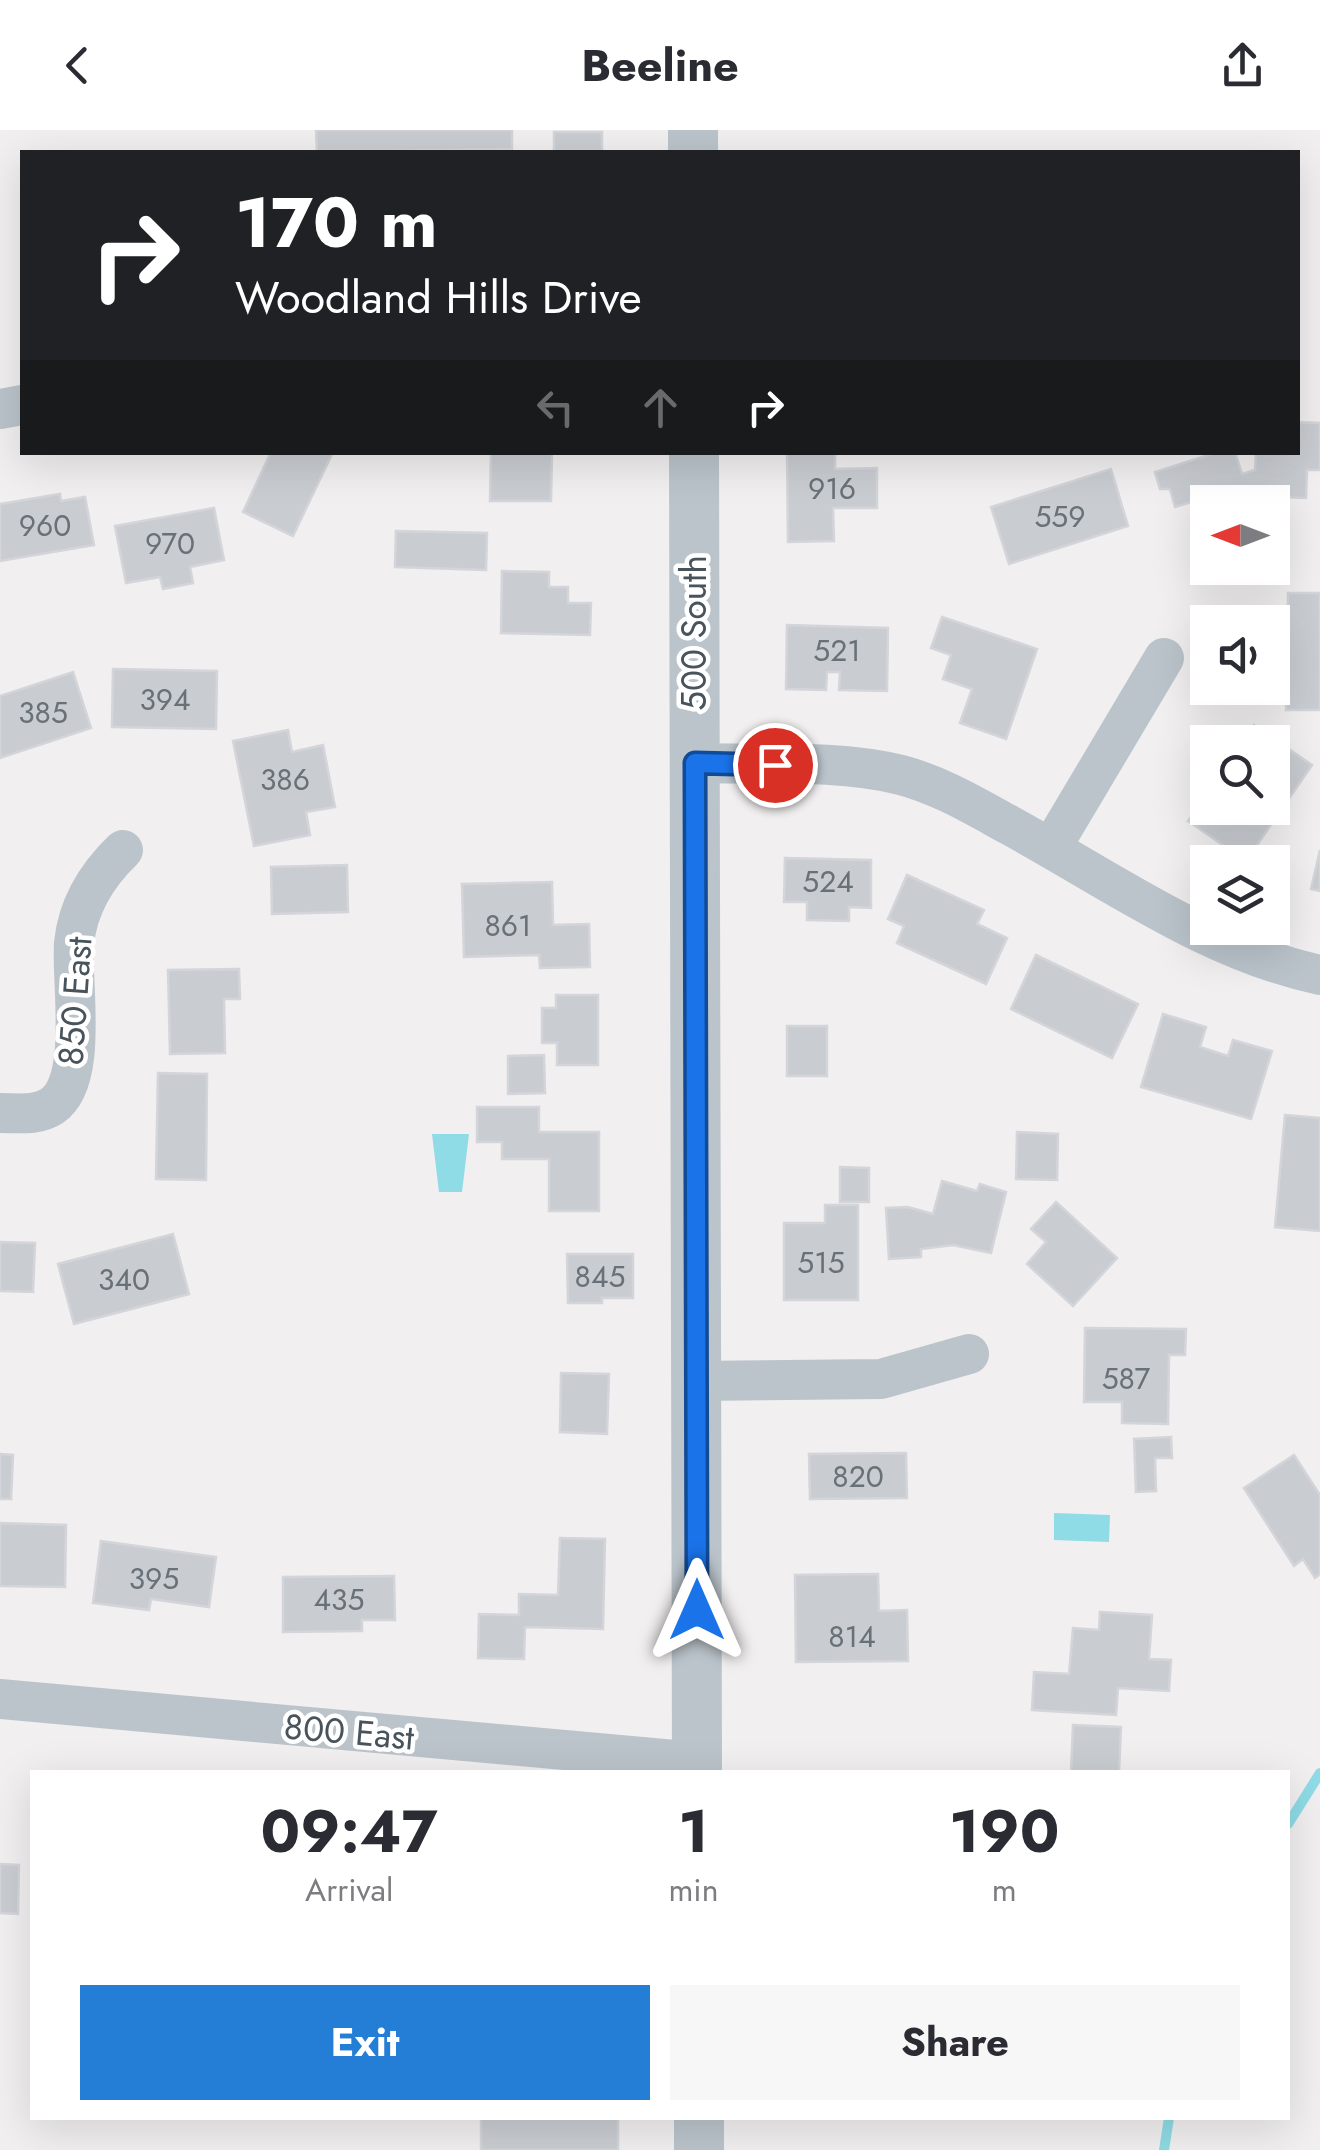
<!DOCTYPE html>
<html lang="en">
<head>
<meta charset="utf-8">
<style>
	body { margin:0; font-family:Jost,sans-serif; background:#f7f7f7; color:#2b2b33; height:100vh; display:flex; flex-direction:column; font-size:38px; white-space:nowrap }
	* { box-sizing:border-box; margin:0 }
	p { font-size:32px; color:#7c7c81 }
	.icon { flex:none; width:55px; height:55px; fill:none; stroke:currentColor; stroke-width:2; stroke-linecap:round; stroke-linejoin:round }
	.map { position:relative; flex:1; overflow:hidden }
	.panel { position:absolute; left:30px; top:1640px; width:1260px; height:350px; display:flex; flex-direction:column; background:#fff; border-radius:0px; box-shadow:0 10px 40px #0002 }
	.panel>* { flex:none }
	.banner { position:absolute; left:20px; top:20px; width:1280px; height:305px; border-radius:0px; box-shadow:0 10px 40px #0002; background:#202124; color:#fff; overflow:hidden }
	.needle { width:65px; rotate:270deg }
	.buttons { position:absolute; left:1190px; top:355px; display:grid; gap:20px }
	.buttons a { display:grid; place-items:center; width:100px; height:100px; border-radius:0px; background:#fff; box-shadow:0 10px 40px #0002; font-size:50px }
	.pin { position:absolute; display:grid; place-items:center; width:85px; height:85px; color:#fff; margin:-42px; border:5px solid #fff; border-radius:50%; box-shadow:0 2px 10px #0007 }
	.me { position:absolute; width:110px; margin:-55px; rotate:0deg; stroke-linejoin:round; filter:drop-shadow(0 0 8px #0008) }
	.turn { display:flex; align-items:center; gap:35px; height:210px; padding:0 50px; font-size:45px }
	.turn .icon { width:130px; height:130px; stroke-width:2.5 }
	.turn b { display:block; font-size:70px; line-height:85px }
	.lanes { display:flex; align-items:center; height:95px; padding:0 50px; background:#0003; justify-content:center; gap:50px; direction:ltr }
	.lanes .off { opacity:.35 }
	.eta { display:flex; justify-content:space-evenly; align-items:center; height:170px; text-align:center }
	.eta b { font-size:60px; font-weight:700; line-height:70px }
	.button { display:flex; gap:20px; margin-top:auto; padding:20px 50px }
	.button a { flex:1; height:115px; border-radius:0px; background:#247ed5; color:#fff; font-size:40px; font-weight:700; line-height:115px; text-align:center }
	.button a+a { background:#f7f7f7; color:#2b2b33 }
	header { display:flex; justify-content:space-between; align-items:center; height:130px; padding:0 50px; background:#fff; font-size:45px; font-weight:700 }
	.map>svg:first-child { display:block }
	.water { fill:#8fdbe6 }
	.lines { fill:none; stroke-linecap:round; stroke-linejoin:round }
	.stream { stroke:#8fdbe6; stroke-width:10 }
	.building { fill:#c9ccd1; stroke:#d3d5da; stroke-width:2.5 }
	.minor { stroke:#bbc4cb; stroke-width:40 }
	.tertiary { stroke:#bbc4cb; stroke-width:50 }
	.route-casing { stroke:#114b97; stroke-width:25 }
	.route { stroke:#1a73e8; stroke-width:18 }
	.labels { text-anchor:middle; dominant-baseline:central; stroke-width:9; stroke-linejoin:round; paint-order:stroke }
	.number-label { font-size:30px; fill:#687178 }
	.street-label { font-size:35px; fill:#48535b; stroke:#fff }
</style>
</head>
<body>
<header><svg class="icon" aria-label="back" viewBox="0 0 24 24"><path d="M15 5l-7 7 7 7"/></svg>Beeline<svg class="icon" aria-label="share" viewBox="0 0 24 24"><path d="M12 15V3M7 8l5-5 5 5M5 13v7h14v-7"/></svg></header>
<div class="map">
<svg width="1320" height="2020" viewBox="0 0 1320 2020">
	<rect width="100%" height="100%" fill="#f1efef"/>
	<g class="water">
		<path d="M432,1004H469L462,1062H439Z"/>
		<path d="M1054,1383L1110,1385L1109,1412L1054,1410Z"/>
	</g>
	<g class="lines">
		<g class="stream">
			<path d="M1288,1694L1320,1643"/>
			<path d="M1164,2020L1169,1988"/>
		</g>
	</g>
	<g class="building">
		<path d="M316,0H512V19L317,22Z"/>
		<rect x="554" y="2" width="48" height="20"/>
		<path d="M1298,292L1320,293V340H1307L1306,368L1215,365L1175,377L1170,359H1160L1155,342L1218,322H1235L1242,344L1255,340L1256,322H1298Z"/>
		<path d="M271,322H333L293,406L243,382Z"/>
		<path d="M491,322H552L551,371H490Z"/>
		<path d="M787,322H835V339L877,338V378H833L834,411L788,412Z"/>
		<path d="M1111,339L1128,396L1009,434L991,377Z"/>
		<path d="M60,364L61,371L85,367L94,415L0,431V374Z"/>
		<path d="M214,378L224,430L190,437L193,453L163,459L160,447L126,453L115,396Z"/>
		<path d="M396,401L487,403L486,440L395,437Z"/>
		<path d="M502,441L549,442V457H568V473H591L590,505L501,503Z"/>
		<path d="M1288,463H1320V580H1286Z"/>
		<path d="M942,487L1037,519L1006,609L960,593L972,559L943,549L951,525L931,518Z"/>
		<path d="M787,495L888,498L887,561L839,560L840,542H827L826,560L786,559Z"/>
		<path d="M113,539L217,541L216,599L112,597Z"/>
		<path d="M73,542L91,598L0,628V566Z"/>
		<path d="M1254,595L1312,635L1246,731L1188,691L1208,664V678H1272V612H1242Z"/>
		<path d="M288,600L292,622L323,615L335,677L306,682L310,705L254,716L233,611Z"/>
		<path d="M1320,720V761L1311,759Z"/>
		<path d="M785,728L871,730V778L849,777V791L807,790V772H784Z"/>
		<path d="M347,735L348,782L272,784L271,737Z"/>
		<path d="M907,745L984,780L977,794L1007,808L986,854L897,813L904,796L888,789Z"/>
		<path d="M552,752L553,795L589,794L590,837L540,838L539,825L464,827L462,754Z"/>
		<path d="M1036,825L1138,874L1112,928L1011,879Z"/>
		<path d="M239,839L240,869H224L225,923L170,924L168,840Z"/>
		<path d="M556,865H598V935H557V913H542V878H556Z"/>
		<path d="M1163,884L1206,897L1200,917L1228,926L1233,910L1272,921L1251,989L1141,957Z"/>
		<rect x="787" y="896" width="40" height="50"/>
		<path d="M544,925L545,963L508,964V926Z"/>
		<path d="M158,943L207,944L206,1050L156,1049Z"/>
		<path d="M477,977H539V1002H599V1081H549V1029H502V1012H477Z"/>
		<path d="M1285,985L1320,988V1101L1275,1097Z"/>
		<path d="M1017,1002L1058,1004L1057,1050L1016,1049Z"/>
		<path d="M840,1037L869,1038V1072H840Z"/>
		<path d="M942,1051L977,1061L980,1054L1006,1062L991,1123L953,1115L921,1119V1127L889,1129L886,1078L908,1077L933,1084Z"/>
		<path d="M1056,1072L1117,1128L1073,1176L1027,1134L1046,1112L1031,1099Z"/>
		<path d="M825,1075H858V1170H784V1093H825Z"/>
		<path d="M173,1104L189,1164L74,1194L58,1134Z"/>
		<path d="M0,1112L35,1113L33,1162L0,1161Z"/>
		<path d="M567,1124H633V1168H602V1173H568Z"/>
		<path d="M1085,1198L1186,1199L1185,1225H1169L1168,1294L1122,1293V1272H1084Z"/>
		<path d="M561,1243L609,1244L607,1304L560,1302Z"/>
		<path d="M1171,1307L1172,1328H1155L1156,1361L1136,1362L1134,1309Z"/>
		<path d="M906,1323L907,1368L810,1369L809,1324Z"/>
		<path d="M0,1324L13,1325L11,1369H0Z"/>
		<path d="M1294,1325L1320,1365V1444L1315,1448L1303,1429L1294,1436L1244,1358Z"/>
		<path d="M0,1393L66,1395L65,1457L0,1456Z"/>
		<path d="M560,1408L605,1409L603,1499L525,1497L524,1529L478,1528L479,1484L519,1485V1464L558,1465Z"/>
		<path d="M101,1411L216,1427L209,1477L151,1469L149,1480L93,1473Z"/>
		<path d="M878,1444L879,1481L907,1480L908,1531L796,1532L795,1445Z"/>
		<path d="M394,1446L395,1490H362V1501L283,1502V1447Z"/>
		<path d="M1100,1482L1152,1485L1149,1529L1171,1530L1169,1561L1118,1558L1116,1585L1032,1580L1034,1542L1069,1544L1073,1498L1099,1500Z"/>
		<path d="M1073,1595L1121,1597L1119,1642H1071Z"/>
		<path d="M0,1734L19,1735L18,1784L0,1783Z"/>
		<rect x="481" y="1988" width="137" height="32"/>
	</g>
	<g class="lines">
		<g class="minor">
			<path d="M0,279L22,275"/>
			<path d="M695,633C760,635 837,629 901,645C940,655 976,677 1011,696C1110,750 1208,821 1320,845"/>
			<path d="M1051,718L1164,528"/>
			<path d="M0,983C18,983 37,986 52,976C89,951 71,854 74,813C78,775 97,745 123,720"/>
			<path d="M696,1251L881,1249L969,1224"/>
			<path d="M0,1569L697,1632"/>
		</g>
		<g class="tertiary">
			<path d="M693,0V22"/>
			<path d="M694,322L697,1642"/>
			<path d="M699,1988V2020"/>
		</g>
	</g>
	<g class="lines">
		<defs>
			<path id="route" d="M697,1480L695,633L775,635"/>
		</defs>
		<use href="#route" class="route-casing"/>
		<use href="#route" class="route"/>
	</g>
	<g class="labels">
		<g class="number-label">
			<text x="832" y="358">916</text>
			<text x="1060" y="386">559</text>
			<text x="45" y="395">960</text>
			<text x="170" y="413">970</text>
			<text x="837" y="520">521</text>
			<text x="165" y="569">394</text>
			<text x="43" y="582">385</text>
			<text x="285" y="649">386</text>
			<text x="828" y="751">524</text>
			<text x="508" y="795">861</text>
			<text x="821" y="1132">515</text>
			<text x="600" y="1146">845</text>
			<text x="124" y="1149">340</text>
			<text x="1126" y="1248">587</text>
			<text x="858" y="1346">820</text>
			<text x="154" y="1448">395</text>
			<text x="339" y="1469">435</text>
			<text x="852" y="1506">814</text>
		</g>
		<g class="street-label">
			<text transform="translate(694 503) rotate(-90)">500 South</text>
			<text transform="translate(75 871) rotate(-86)">850 East</text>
			<text transform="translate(349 1602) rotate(5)">800 East</text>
		</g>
	</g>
</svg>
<div class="buttons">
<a><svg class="needle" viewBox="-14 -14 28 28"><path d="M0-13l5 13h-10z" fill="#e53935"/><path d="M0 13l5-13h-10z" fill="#7c7c81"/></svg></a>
<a><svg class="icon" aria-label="sound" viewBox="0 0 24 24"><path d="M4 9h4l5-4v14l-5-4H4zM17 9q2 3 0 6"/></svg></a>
<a><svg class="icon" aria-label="search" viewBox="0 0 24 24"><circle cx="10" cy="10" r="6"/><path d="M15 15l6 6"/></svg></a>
<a><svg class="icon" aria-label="layers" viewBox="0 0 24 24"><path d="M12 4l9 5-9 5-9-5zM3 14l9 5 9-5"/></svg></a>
</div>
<div class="pin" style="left:775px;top:635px;background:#d93025"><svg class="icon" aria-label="arrive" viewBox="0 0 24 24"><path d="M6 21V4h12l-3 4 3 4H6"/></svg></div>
<svg class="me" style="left:697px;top:1480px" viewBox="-20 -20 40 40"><path d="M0-17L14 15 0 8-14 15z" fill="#1a73e8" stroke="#fff" stroke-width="4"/></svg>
<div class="banner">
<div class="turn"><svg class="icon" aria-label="right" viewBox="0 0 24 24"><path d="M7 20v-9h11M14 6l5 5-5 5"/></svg><div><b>170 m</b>Woodland Hills Drive</div></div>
<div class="lanes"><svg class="icon off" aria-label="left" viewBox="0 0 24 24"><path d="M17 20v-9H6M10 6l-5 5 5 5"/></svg><svg class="icon off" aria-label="ahead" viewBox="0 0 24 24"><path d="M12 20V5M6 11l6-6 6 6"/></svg><svg class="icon" aria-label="right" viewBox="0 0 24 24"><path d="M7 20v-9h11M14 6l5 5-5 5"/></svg></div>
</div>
<section class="panel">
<div class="eta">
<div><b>09:47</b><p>Arrival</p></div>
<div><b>1</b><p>min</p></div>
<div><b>190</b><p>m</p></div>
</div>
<div class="button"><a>Exit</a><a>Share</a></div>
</section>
</div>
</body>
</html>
